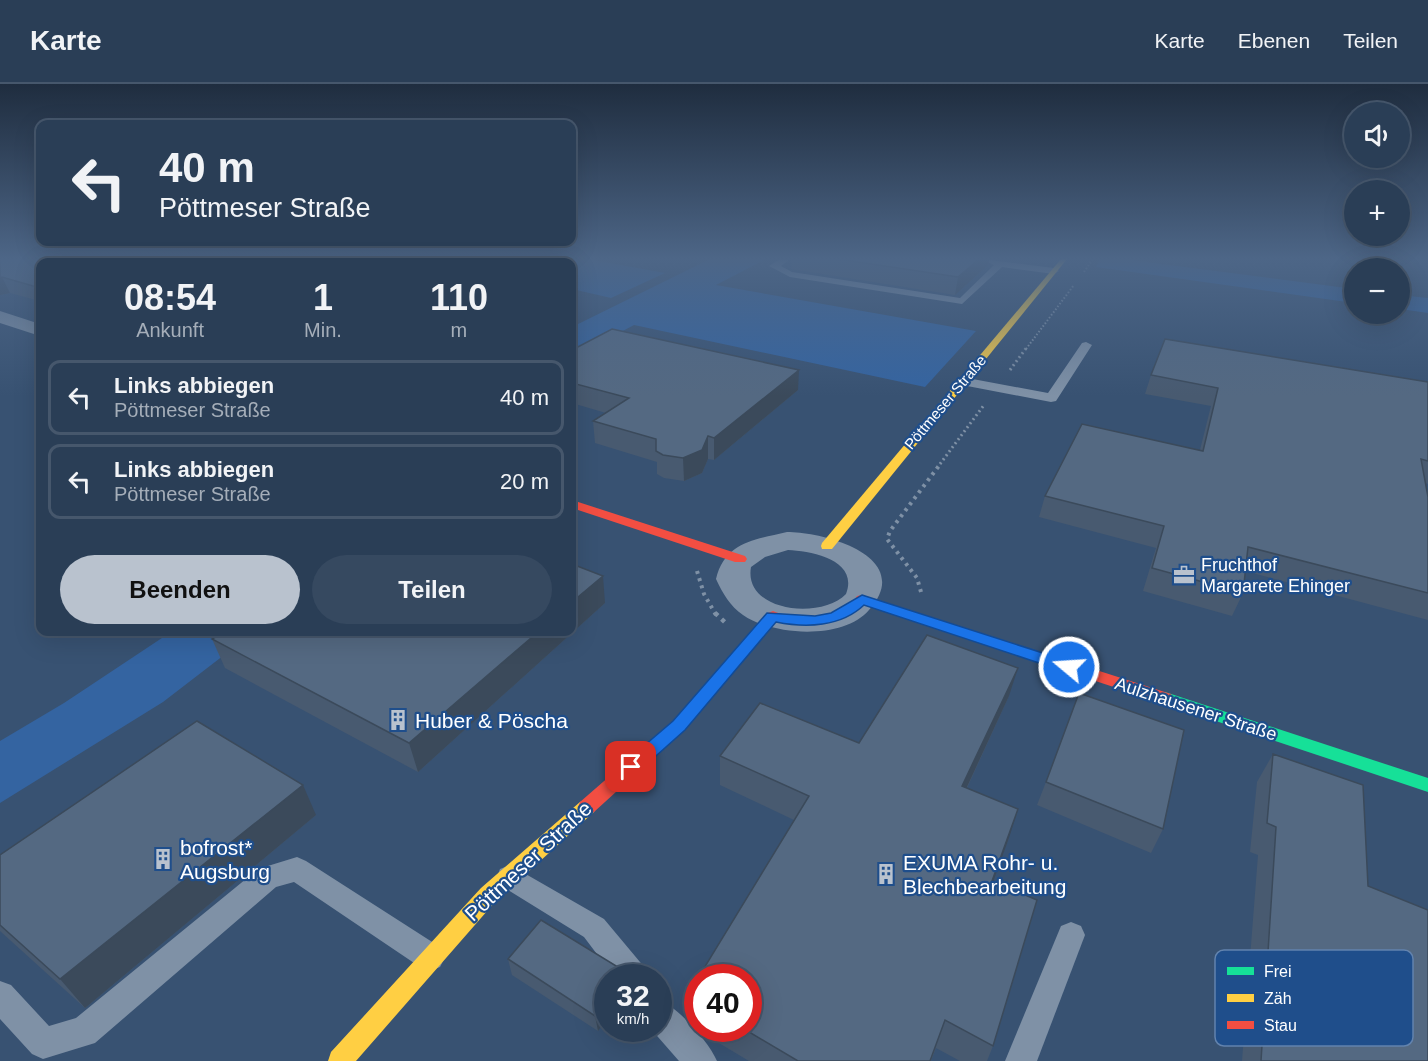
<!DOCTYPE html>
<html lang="de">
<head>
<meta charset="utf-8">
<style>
	body { margin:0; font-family:Arial,sans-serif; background:#364960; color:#f1f3f6; height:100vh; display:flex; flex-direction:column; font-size:22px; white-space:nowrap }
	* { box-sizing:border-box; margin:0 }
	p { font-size:20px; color:#a5aeb9 }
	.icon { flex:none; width:33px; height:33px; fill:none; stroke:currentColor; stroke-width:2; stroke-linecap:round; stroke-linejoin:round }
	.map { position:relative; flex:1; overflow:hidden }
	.side { position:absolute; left:36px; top:174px; width:540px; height:378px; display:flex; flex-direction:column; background:#2a3e56; border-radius:12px; box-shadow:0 6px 24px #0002,0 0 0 2px #46576c }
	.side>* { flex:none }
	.guide { position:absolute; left:36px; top:36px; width:540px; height:126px; border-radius:12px; box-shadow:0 6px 24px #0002,0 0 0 2px #46576c; background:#2a3e56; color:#f1f3f6; overflow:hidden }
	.fabs { position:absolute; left:1344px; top:18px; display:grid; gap:12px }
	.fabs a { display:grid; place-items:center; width:66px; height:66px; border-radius:50%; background:#2a3e56; box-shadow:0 6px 24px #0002,0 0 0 2px #46576c; font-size:30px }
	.speed { position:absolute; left:594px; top:880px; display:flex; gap:12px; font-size:30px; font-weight:700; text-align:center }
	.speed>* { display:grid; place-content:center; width:78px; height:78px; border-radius:50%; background:#2a3e56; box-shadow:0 6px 24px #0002,0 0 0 2px #46576c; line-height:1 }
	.speed small { font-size:15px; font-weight:400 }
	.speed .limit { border:9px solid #d22; background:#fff; color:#111 }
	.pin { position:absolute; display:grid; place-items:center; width:51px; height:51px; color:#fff; margin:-26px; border-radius:12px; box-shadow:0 3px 9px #0006 }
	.me { position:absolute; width:66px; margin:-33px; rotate:288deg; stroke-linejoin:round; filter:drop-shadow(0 0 4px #0008) }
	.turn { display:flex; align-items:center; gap:21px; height:126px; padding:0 24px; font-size:27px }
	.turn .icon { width:78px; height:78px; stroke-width:2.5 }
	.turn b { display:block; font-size:42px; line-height:51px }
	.eta { display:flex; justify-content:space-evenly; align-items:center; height:102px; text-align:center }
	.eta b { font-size:36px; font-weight:700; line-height:42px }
	.action { display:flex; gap:12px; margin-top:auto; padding:12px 24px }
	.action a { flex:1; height:69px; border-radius:36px; background:#b9c2ce; color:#111; font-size:24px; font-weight:700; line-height:69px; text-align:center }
	.action a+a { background:#364960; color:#f1f3f6 }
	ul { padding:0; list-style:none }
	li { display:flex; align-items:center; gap:18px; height:75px; margin:0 12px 9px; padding:0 12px; border:3px solid #46576c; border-radius:12px }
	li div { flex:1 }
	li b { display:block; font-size:22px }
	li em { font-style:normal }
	header { display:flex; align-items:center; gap:36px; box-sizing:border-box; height:84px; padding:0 30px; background:#2a3e56; border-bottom:2px solid #46576c }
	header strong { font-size:28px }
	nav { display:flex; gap:33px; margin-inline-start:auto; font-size:21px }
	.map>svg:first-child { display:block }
	.green { fill:#3464a1 }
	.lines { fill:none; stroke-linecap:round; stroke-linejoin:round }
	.path-far3 { stroke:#7f91a6; stroke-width:2; stroke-dasharray:1.5 2; stroke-linecap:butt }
	.path-far2 { stroke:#7f91a6; stroke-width:3; stroke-dasharray:2 3; stroke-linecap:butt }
	.path-far1 { stroke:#7f91a6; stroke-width:4; stroke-dasharray:3 4.5; stroke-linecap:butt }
	.path { stroke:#7f91a6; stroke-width:4.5; stroke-dasharray:4 5; stroke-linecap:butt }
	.lane { fill:#7f91a6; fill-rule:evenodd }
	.street { fill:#7f91a6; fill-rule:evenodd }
	.fast { fill:#16e098; fill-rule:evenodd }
	.slow { fill:#ffcf43; fill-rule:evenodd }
	.jam { fill:#f24e42; fill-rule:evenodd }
	.wall { fill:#485a70 }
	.shaded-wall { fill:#3b4a5b }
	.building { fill:#546982; stroke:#3b4a5b; stroke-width:1.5 }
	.route { fill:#1a73e8; stroke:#114b97; stroke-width:1.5 }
	.labels { text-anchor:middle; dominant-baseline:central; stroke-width:4.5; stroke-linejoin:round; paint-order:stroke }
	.far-street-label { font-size:15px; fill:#fff; stroke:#1f4e8b }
	.poi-label { font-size:18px; fill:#fff; stroke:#1f4e8b; text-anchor:start }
	.street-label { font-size:18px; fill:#fff; stroke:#1f4e8b }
	.near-poi-label { font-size:21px; fill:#fff; stroke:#1f4e8b; text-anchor:start }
	.near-street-label { font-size:21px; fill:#fff; stroke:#1f4e8b }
	.key { fill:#1f4e8b; stroke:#6283ae; stroke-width:1.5 }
	.key-label { font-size:16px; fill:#fff }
</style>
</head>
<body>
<header>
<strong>Karte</strong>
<nav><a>Karte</a><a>Ebenen</a><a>Teilen</a></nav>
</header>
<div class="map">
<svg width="1428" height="977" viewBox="0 0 1428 977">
	<rect width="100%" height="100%" fill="#385272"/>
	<g class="green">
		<path d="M474,175H588L665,189L611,214L572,205V178H453Z"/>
		<path d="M710,175H766L716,201L976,247L925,303L634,241L572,274V243Z"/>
		<path d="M1100,175H1123L1354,205V219L1096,183Z"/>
		<path d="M1400,211L1428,214V229L1400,225Z"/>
		<path d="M171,548H254L163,618L0,719V657L64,619Z"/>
	</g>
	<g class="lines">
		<g class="path-far3">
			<path d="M1084,188L1093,175"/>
			<path d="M1026,265L1074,201"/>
		</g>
		<g class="path-far2">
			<path d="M1010,286L1027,263"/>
			<path d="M940,380L984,321"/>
		</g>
		<g class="path-far1">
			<path d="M697,487L704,510L716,531"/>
			<path d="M921,508L917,494L887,455L890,447L941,379"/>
		</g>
		<path class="path" d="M715,529L728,541"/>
		<g class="lane">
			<path d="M780,175H790L781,182L792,188L960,214L994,181L981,175L1054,184L1059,187L1054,190L1002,183L962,220L790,193L769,182Z"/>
			<path d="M1086,258L1092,261L1056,317L1051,318L962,301L956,297L962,293L1048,309L1082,259Z"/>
			<path d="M297,773L306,777L440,863L445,873L440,883L430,887L420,883L294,798L276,803L95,959L43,975L32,970L0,935V897L11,901L49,942L76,934L258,785Z"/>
			<path d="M510,781L604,835L645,884L649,894H615L584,853L500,801L497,793L500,785Z"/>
			<path d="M1071,838L1081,842L1085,851L1037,977H1005L1061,842Z"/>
			<path d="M658,915C678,923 709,958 717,977H679L651,945H658Z"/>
		</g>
		<g class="street">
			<path d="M0,227L40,240V252L0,239Z"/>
			<path d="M787,448C825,448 916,473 869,526C844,556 773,552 743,531C730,522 723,510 716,495C725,458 754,456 787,448ZM788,466C812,467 859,476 846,510C821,536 743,528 751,483L765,473Z"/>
		</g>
		<path class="fast" d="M1165,608L1428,694V708L1159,618L1157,614L1159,610Z"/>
		<g class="slow">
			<path d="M1061,175H1067L832,465H822L821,462L822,459Z"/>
			<path d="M587,715L594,718L596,723L594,728L495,818L356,977H328L331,968L481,804L580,718Z"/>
		</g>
		<g class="jam">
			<path d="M572,416L745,472L747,475L745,478H735L572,424Z"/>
			<path d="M862,511L1171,610L1173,614L1171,618H1159L857,518L855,515L857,512Z"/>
			<path d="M773,527L778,529L780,532L778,535L685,645L594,728L587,731L580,728L578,723L580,718L673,637L768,529Z"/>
		</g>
	</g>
	<g class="wall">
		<path d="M0,175L40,178V217L10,209L0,211Z"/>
		<path d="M792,175H989L988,181L955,211L791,185Z"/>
		<path d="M572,266L798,306L714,376L708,375L702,389L684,397L664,394L657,390V378L595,359L593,337L606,329L572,319Z"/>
		<path d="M1151,291L1428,298V400L1425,399L1428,413V536L1245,487L1243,509L1232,532L1143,507L1156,464L1039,433L1045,412L1200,366L1211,322L1145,310Z"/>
		<path d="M605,519L418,688L225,584L212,555Z"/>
		<path d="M1009,612L967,704L1009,754L993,797V962L987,977H960L936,964L931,977H749L699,947L698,945H748L794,736L720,701V672L859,659Z"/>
		<path d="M1273,670L1368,802L1428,977H1242L1258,771L1250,768L1257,698Z"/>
		<path d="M1046,698L1163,745L1151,769L1037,721Z"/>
		<path d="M316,731L85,924L0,847V771Z"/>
		<path d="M508,875L627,894L598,947L512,891Z"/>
		<path d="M698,894V945L690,937L689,908Z"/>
	</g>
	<g class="shaded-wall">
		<path d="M979,175H989L988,181L955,211L958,193Z"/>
		<path d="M2,193L10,209L0,211V194Z"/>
		<path d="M799,286L798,306L714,376V354Z"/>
		<path d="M708,352V375L702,389L684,397L683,374Z"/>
		<path d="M603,492L605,519L418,688L409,659L538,548H572V518Z"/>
		<path d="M1018,584L1009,612L954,731L962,702Z"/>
		<path d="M303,701L316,731L85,924L60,895Z"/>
		<path d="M1018,725L1009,754L983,826L992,797Z"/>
		<path d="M626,888L627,894H622Z"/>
		<path d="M608,915V933L598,947L595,932Z"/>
	</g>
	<g class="building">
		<path d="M0,175H470L487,178H40V204L2,193L0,194Z"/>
		<path d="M838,175H979L958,193Z"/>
		<path d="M612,245L799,286L714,354L708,352L702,366L683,374L663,371L656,367V355L593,337L629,314L572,299V266Z"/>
		<path d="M1165,255L1428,298V377L1421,375L1428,413V509L1248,463L1243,509L1152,484L1164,442L1045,412L1082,340L1203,367L1218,304L1151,291Z"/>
		<path d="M572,480L603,492L572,518Z"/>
		<path d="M224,548H538L409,659L212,555Z"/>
		<path d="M927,551L1018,584L962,702L1018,725L992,797L1037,816L993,962L945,936L930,977H798L744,945H748V894H698L809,712L720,672L760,619L859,659Z"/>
		<path d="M1079,609L1184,646L1163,745L1046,698Z"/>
		<path d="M197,637L303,701L60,895L0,841V771Z"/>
		<path d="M1273,670L1363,701L1368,802L1428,826V977H1261L1276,743L1267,739Z"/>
		<path d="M541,836L626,888L622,894H608V915L595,932L508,875Z"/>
		<path d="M698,894V917L689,908Z"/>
	</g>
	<linearGradient id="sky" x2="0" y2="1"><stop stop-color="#1f2d3f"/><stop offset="0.56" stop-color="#4d6687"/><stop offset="1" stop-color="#4d6687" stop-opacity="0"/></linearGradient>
	<rect width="1428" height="312" fill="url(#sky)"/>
	<path class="route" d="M862,511L1074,579L1077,583L1074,587H1063L864,521C841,543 806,544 776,538L685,646L638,688L631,690L625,688L622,683L625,678L673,637L767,529L815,532L831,529Z"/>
	<defs>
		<symbol id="office-bare" viewBox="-9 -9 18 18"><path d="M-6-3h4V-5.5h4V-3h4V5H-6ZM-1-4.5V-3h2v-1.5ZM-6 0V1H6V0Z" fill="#b9c2ce" stroke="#1f4e8b" stroke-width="2.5" paint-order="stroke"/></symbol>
		<symbol id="building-bare" viewBox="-9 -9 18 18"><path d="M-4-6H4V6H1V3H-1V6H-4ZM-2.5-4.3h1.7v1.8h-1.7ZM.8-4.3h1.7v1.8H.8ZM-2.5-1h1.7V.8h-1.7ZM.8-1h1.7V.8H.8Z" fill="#b9c2ce" stroke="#1f4e8b" stroke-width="2.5" paint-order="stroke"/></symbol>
	</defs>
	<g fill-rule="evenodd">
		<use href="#office-bare" x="1169" y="476" width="30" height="30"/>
		<use href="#building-bare" x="383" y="621" width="30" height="30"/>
		<use href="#building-bare" x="148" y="760" width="30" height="30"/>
		<use href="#building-bare" x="871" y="775" width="30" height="30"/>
	</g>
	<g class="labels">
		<g class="far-street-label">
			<text transform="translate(945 318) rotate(-50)">Pöttmeser Straße</text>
		</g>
		<g class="poi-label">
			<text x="1201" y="481">Fruchthof<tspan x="1201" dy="21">Margarete Ehinger</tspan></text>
		</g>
		<g class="street-label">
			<text transform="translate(1196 625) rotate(18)">Aulzhausener Straße</text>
		</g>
		<g class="near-poi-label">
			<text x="415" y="636">Huber &amp; Pöscha</text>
			<text x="180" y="763">bofrost*<tspan x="180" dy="24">Augsburg</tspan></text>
			<text x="903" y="778">EXUMA Rohr- u.<tspan x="903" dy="24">Blechbearbeitung</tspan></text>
		</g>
		<g class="near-street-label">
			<text transform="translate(528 777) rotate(-43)">Pöttmeser Straße</text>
		</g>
	</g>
	<rect x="1215" y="866" width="198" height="96" rx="9" class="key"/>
	<rect x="1227" y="883" width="27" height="8" fill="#16e098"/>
	<rect x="1227" y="910" width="27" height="8" fill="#ffcf43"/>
	<rect x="1227" y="937" width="27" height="8" fill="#f24e42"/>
	<g class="key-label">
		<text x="1264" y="893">Frei</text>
		<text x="1264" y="920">Zäh</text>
		<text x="1264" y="947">Stau</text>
	</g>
</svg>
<div class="fabs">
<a><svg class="icon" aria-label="sound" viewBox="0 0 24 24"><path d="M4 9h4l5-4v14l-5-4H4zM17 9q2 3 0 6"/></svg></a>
<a>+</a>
<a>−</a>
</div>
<div class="speed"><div>32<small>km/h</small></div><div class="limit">40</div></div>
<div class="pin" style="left:631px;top:683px;background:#d93025"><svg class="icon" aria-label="arrive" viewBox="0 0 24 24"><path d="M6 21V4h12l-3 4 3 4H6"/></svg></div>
<svg class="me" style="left:1069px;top:583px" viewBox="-20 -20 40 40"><circle r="17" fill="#1a73e8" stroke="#fff" stroke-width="3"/><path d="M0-11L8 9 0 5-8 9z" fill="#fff"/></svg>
<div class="guide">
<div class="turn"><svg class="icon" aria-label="left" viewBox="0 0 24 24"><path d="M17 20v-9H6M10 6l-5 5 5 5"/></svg><div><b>40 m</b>Pöttmeser Straße</div></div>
</div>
<section class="side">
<div class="eta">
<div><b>08:54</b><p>Ankunft</p></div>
<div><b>1</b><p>Min.</p></div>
<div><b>110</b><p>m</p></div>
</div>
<ul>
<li><svg class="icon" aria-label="left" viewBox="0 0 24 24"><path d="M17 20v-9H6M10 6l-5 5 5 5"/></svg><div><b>Links abbiegen</b><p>Pöttmeser Straße</p></div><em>40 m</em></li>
<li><svg class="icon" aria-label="left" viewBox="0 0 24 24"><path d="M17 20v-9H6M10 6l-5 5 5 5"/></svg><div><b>Links abbiegen</b><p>Pöttmeser Straße</p></div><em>20 m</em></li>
</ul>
<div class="action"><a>Beenden</a><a>Teilen</a></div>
</section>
</div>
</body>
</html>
